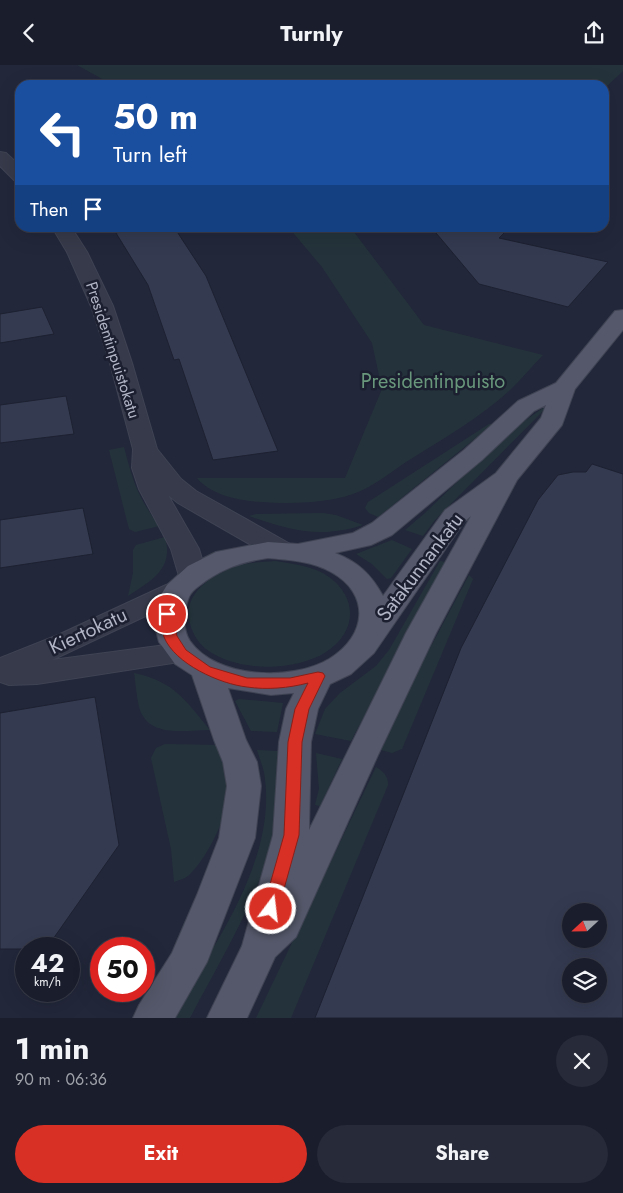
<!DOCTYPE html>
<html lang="en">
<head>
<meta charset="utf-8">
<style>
	body { margin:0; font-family:Jost,sans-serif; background:#272a38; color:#f1f3f6; height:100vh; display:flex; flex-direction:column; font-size:19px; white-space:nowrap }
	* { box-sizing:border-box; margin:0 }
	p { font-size:16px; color:#9fa2a9 }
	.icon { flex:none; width:28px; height:28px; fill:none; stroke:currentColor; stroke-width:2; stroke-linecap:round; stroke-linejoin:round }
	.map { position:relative; height:953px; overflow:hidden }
	.drawer { display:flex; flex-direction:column; background:#1a1d2c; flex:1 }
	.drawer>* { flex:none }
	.guide { position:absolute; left:15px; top:15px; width:594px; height:152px; border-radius:15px; box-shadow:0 5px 20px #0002,0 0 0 1px #383b48; background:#1a4fa0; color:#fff; overflow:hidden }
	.needle { width:32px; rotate:248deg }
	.controls { position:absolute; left:562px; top:838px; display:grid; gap:10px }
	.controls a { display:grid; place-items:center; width:45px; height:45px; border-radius:50%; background:#1a1d2c; box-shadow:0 5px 20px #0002,0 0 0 1px #383b48; font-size:25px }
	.speed { position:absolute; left:15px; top:872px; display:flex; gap:10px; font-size:25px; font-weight:700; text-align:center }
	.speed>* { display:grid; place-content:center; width:65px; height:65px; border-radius:50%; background:#1a1d2c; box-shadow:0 5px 20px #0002,0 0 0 1px #383b48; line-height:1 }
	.speed small { font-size:12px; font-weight:400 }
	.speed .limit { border:8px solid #d22; background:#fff; color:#111 }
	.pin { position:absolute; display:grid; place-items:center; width:42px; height:42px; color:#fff; margin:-21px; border:2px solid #fff; border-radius:50%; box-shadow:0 1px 5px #0007 }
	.me { position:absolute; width:55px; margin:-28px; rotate:15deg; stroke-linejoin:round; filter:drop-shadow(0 0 4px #0008) }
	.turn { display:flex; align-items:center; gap:18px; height:105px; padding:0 15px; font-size:22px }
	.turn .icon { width:65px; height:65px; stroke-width:2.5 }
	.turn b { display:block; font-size:35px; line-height:42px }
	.then { display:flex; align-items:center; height:48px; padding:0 15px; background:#0003; gap:10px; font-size:19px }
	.round { display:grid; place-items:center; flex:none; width:52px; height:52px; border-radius:26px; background:#272a38 }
	.headline { display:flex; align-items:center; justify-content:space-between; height:85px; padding:0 15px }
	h1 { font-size:30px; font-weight:700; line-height:38px }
	.button { display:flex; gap:10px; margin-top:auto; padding:10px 15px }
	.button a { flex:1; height:58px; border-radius:30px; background:#d93025; color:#fff; font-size:20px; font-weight:700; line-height:58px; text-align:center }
	.button a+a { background:#272a38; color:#f1f3f6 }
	header { display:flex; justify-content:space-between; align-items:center; height:65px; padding:0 15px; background:#1a1d2c; font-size:22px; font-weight:700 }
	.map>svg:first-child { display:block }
	.green { fill:#24333b }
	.building { fill:#343a50; stroke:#1d2131; fill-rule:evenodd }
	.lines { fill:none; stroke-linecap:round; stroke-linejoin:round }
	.minor-casing { stroke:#3f4353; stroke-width:2 }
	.major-casing { stroke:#3f4353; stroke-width:2 }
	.minor { fill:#363a4a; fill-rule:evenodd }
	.major { fill:#54586a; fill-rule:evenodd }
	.route { fill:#d93025; stroke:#8d1f18 }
	.labels { text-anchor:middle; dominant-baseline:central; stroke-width:5; stroke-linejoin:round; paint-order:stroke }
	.far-street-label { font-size:16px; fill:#b1b5c6; stroke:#1b1f2f }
	.park-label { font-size:20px; fill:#68977c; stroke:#1b1f2f }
	.street-label { font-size:20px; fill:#b1b5c6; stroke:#1b1f2f }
</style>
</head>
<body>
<header><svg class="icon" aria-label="back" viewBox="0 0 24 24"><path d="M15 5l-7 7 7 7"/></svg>Turnly<svg class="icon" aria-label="share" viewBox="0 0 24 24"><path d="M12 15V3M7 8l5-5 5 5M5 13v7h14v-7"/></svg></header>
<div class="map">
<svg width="623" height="953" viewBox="0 0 623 953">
	<rect width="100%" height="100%" fill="#22273a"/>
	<g class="green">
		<path d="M77,0H623V6L607,21L113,20Z"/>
		<path d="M289,163H351L424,260L543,290C532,301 521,315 509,326C478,354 441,375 406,397C387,410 366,427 343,432C318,438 289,439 263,437C241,436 212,431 197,413H345L382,324L372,278L322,202Z"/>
		<path d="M543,343L545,344L435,455L423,471L405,465L425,448L509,367Z"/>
		<path d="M489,359H493L378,452L369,448L365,443L368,437Z"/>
		<path d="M124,382C133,417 138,432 159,461L135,467L129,464L109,385Z"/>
		<path d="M323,448L336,450L363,460C319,474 291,465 249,451L256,449Z"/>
		<path d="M165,472C174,504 152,515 128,531L133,508V485L136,480Z"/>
		<path d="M392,475L412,484L391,513L387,514L372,499L356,489Z"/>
		<path d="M275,496C293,499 314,501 329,512C359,534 356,568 326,587C295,607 236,607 206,584C196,576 190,564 189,552C185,524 221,504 245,499C254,497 265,497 275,496Z"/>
		<path d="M440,496L445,497L351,676L315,669L325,644L340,628L376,601L389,585Z"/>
		<path d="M469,510L473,514L402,684L392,688L381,685L420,602Z"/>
		<path d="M134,608C175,617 185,635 210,665C190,665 155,672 143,651C137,643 136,619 134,608Z"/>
		<path d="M239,634L283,638L277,667L251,666L235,636Z"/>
		<path d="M165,679L220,680C225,697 231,715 228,733C225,756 206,795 188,811C184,814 178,815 174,817L171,784L151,693L156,683Z"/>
		<path d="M257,685L278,686C279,718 280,749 271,780C256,838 218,899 190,953H171C213,881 279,794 264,707C262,699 259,692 257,685Z"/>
		<path d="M316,688L342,694L320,741L315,740L319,724Z"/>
		<path d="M376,702C384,707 388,711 388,720L291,953H256Z"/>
	</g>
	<g class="building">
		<path d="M152,162H174L206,211L278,386L213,395L179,294L174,295L148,220L116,168Z"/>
		<path d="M431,162H510L499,173L608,197L568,242L479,219Z"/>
		<path d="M42,242L54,269L0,278V249Z"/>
		<path d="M66,331L74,369L0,378V340Z"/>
		<path d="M592,399L623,409V953H315L461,583L538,435L558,410L573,407H586ZM571,846H599V874H571ZM571,901H599V929H571Z"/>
		<path d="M83,443L93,489L0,503V455Z"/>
		<path d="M95,632L119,780L46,884H0V648Z"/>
	</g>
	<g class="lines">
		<defs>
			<g id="minor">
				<path d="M0,87L6,88L20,101V116L14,115L0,101Z"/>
				<path d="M52,162H71L87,187L113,241L132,298L157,384L181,414L196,426L292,480L296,486L292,492L282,494L272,492L178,438L168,430L199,484L207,511L203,517L193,520L183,517L179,511L171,484L139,424L132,403L133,384L110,298L91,241L67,187Z"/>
				<path d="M176,517L186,520L190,526L186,532L52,595L181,578L192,581L196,588L192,595L37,619L9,620L0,617V593L58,570L166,520Z"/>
			</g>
			<path id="major" d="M623,245V265L575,324L562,360L517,415L436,568L378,690L296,872L275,892L247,953H207L242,881L273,770L279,677L286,644L294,628L271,630L228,623L246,675L257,697L261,721L255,773L207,897L175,953H133L139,940L172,888L197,830L219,773L227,721L223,697L214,675L192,610L175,599L159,577L154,558L158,535L167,520L188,501L216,487L268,477L298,479L353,468L372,458L464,385L518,336L556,318L615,246ZM546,340L541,353L496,408L445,445L383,531C371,509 358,497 335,488L371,480L392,470L482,395L534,346ZM471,451L406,568L309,765L311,677L318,644L330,619L351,609L374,588L464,457ZM268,493C289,495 312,496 331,507C371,529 367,571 329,594C292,616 217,614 190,576C184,567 184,556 185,547C186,542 187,536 189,532C191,527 195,524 199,521C221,504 241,497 268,493Z"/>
		</defs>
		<use href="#minor" class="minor-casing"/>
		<use href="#major" class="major-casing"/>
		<use href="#minor" class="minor"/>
		<use href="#major" class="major"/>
	</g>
	<path class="route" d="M167,545L173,549L177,571L186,585L210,602L247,613H290L318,607L323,608L325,611L309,644L302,677L299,770L277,849L271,850L266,849L263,844L284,770L288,677L295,644L308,618C289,623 267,625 247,622C220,619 175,599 164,572C162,565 162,556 161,549Z"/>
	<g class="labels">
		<g class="far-street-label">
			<text transform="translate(113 285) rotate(72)">Presidentinpuistokatu</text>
		</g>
		<g class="park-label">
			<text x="433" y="316">Presidentinpuisto</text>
		</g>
		<g class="street-label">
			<text transform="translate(420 502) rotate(-53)">Satakunnankatu</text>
			<text transform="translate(88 566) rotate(-25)">Kiertokatu</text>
		</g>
	</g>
</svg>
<div class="controls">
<a><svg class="needle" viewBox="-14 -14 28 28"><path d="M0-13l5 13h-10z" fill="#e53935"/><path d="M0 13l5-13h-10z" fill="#9fa2a9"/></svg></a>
<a><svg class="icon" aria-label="layers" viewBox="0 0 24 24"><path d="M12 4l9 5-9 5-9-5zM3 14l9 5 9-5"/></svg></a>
</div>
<div class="speed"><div>42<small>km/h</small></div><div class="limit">50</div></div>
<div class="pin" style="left:167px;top:549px;background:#d93025"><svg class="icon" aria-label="arrive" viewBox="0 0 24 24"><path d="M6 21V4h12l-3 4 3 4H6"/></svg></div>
<svg class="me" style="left:271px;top:844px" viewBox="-20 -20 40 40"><circle r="17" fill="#d93025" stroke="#fff" stroke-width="3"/><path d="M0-11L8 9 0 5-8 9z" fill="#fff"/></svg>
<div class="guide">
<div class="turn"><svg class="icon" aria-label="left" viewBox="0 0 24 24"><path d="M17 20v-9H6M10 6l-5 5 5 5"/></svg><div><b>50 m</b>Turn left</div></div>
<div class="then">Then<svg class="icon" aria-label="arrive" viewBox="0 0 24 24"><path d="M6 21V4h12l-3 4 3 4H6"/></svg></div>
</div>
</div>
<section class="drawer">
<div class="headline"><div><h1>1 min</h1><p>90 m · 06:36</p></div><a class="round"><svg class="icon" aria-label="close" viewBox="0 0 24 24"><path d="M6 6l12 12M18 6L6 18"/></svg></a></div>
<div class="button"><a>Exit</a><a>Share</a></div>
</section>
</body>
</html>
